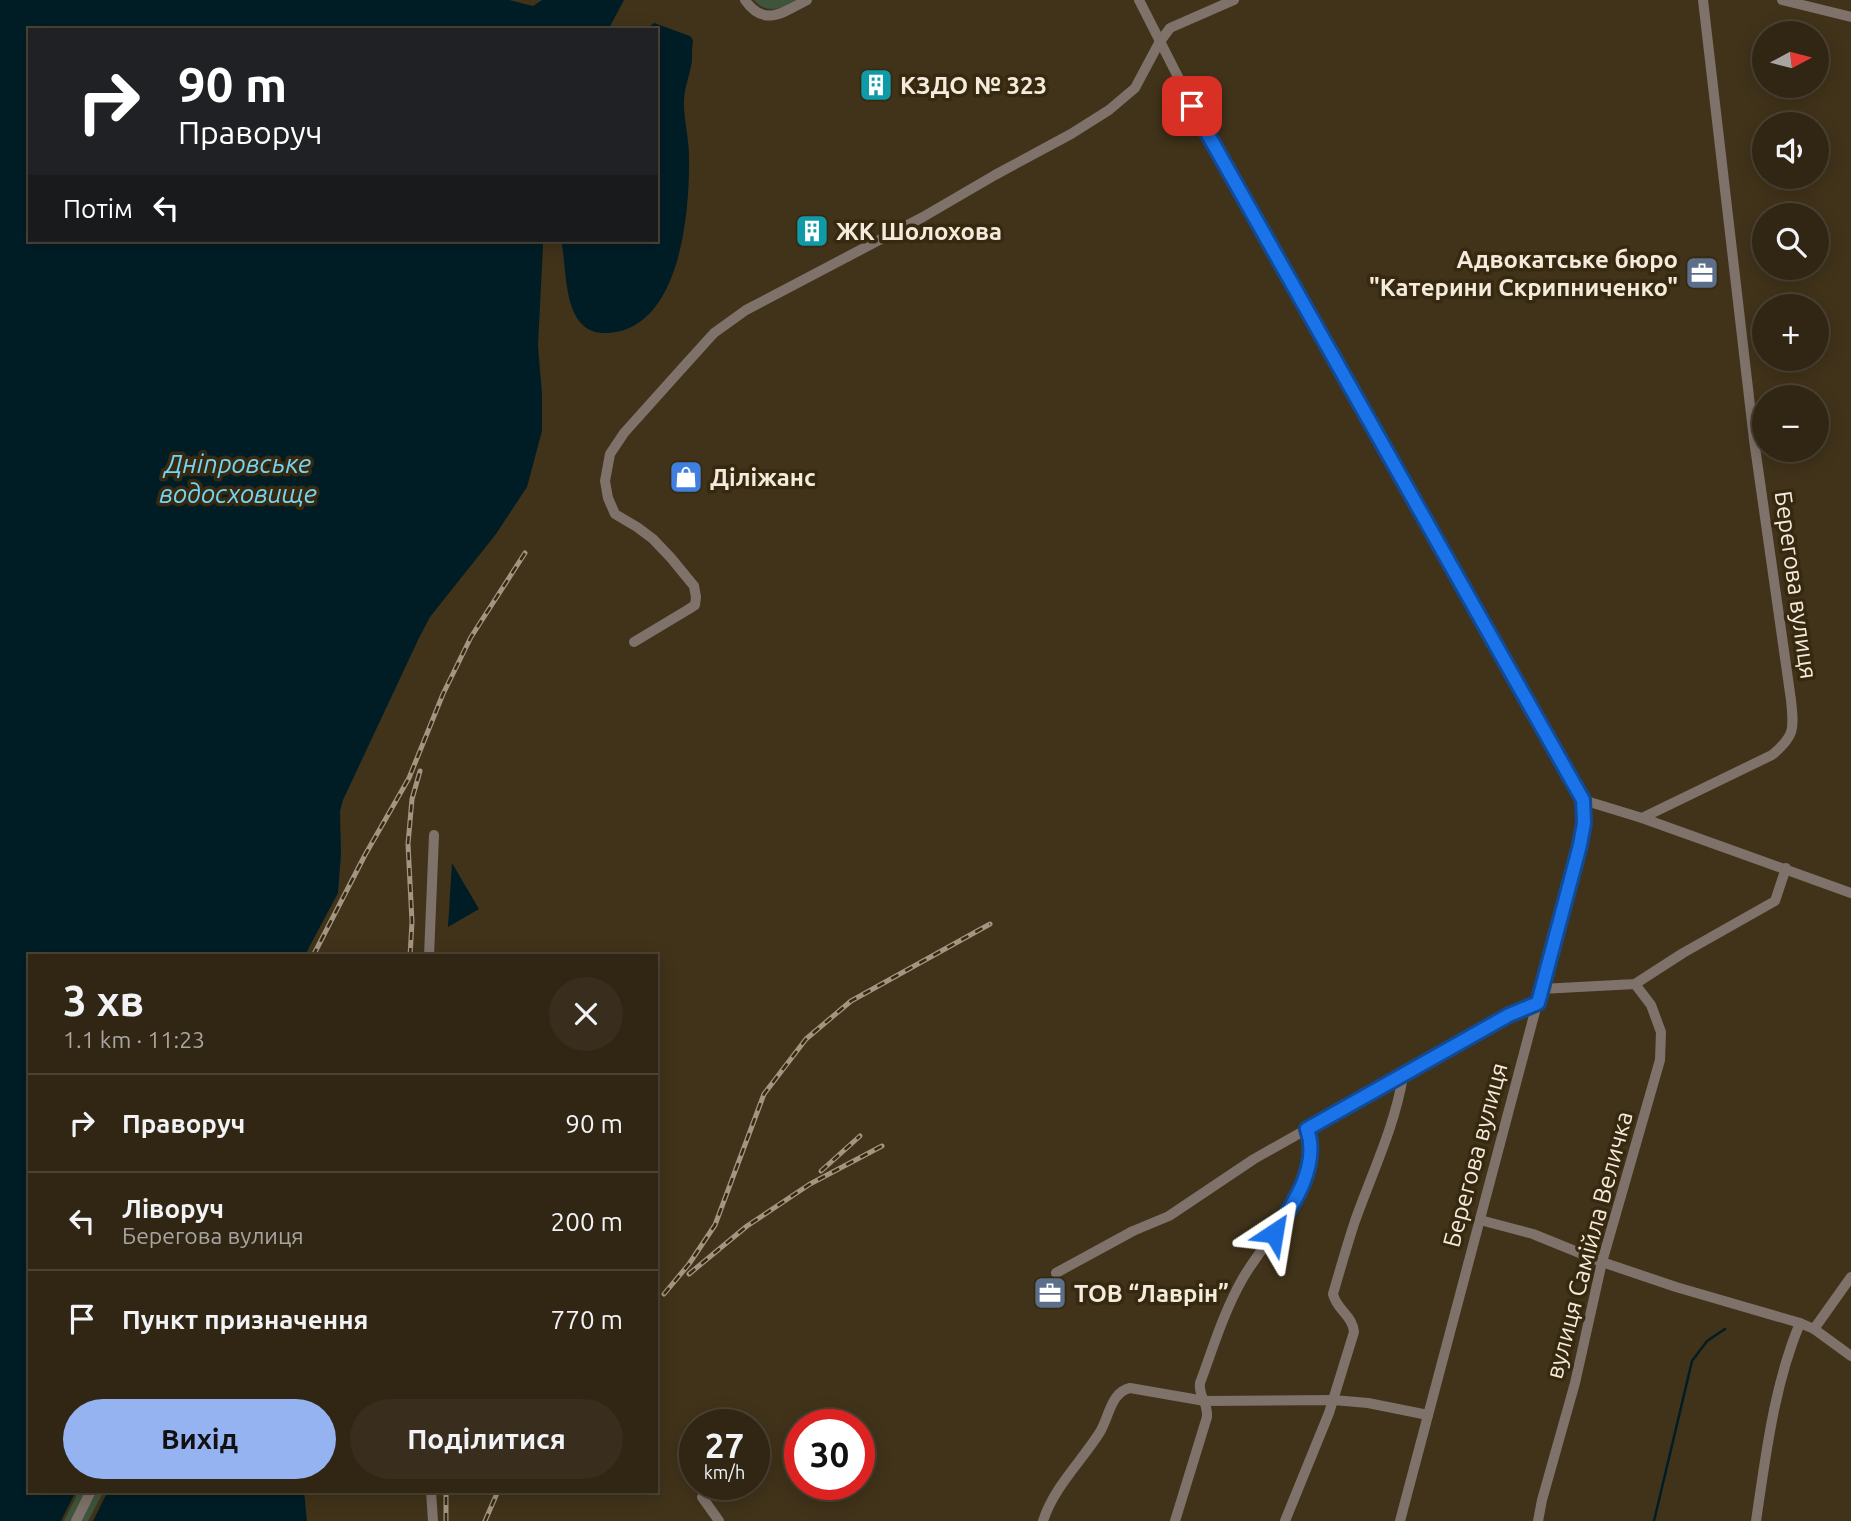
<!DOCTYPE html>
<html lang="uk">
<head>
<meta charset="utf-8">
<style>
	body { margin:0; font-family:Ubuntu,sans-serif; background:#392e1d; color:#f1f3f6; height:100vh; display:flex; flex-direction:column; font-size:26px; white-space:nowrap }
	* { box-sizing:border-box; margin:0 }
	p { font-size:23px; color:#a8a5a0 }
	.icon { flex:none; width:38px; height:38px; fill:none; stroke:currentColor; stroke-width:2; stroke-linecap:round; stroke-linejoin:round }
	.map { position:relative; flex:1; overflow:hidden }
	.panel { position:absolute; left:28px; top:954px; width:630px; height:539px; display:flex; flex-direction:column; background:#312614; border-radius:0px; box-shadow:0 4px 18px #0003,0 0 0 2px #4c4334 }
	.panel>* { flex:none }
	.hud { position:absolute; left:28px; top:28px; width:630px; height:214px; border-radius:0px; box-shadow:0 4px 18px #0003,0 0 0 2px #4c4334; background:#202124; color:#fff; overflow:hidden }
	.needle { width:46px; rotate:83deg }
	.controls { position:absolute; left:1752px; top:21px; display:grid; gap:14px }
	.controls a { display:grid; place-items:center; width:77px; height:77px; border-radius:50%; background:#312614; box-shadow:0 4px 18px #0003,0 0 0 2px #4c4334; font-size:35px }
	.speed { position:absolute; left:679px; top:1409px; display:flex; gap:14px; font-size:35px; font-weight:700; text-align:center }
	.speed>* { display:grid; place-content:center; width:91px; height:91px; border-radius:50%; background:#312614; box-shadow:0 4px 18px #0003,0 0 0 2px #4c4334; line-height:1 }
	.speed small { font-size:18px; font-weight:400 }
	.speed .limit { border:10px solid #d22; background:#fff; color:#111 }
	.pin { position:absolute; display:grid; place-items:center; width:60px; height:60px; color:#fff; margin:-30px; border-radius:14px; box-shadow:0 4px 10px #0006 }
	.me { position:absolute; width:77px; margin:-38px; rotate:33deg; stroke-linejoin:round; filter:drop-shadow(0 0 5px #0008) }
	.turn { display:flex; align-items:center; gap:24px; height:147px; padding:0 35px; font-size:32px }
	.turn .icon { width:91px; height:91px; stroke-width:2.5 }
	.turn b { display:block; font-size:49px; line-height:60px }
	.then { display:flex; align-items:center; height:66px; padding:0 35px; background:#0003; gap:14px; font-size:26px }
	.round { display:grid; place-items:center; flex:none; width:74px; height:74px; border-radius:37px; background:#392e1d }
	.head { display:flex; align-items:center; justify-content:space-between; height:119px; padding:0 35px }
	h1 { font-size:42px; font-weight:700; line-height:52px }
	.button { display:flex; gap:14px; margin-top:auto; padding:14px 35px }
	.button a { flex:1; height:80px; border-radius:42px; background:#95b2f1; color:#111; font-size:28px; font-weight:700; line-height:80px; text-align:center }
	.button a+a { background:#392e1d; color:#f1f3f6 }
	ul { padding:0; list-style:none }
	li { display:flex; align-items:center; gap:21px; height:98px; padding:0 35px; border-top:2px solid #4c4334 }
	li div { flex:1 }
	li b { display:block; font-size:26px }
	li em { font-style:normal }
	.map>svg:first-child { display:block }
	.green { fill:#3f553b }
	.water { fill:#001d26 }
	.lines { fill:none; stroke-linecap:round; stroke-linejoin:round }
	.stream { stroke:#001d26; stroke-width:2.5 }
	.minor { stroke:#7f726a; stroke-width:10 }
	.rail-casing { stroke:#a29683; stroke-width:5 }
	.rail { stroke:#37290f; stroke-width:2.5; stroke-dasharray:8; stroke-linecap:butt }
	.route-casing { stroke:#114b97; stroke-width:18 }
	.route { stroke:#1a73e8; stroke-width:12 }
	.labels { text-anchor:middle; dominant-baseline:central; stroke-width:7; stroke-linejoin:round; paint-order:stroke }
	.poi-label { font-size:24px; font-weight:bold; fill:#f4ebdc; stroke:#37290f; text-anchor:start }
	.street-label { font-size:24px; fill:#f4ebdc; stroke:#37290f }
	.water-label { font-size:26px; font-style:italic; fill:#74d4f4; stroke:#37290f }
</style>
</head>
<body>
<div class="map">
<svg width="1851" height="1521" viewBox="0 0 1851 1521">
	<rect width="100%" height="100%" fill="#41331a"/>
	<g class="green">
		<path d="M754,0H799C783,7 768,16 754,0Z"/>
		<path d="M79,1491H90L76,1521H64Z"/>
		<path d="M96,1491H104L88,1521H81Z"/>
	</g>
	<g class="water">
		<path d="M0,0H509L533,6L542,0H624L608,30H30V240H542L543,245L538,346L542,394V431L527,487L496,534L430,617L419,638L343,800L340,811L341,854L338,893L305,955L30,956V1491H76L61,1521H0Z"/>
		<path d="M654,23L690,36L693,40C692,47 692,54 692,61C690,75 684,88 684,103C684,121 689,138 689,156C690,211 681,329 608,333C561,336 568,270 561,240H656V30H649L650,26Z"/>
		<path d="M452,863L479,909L448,927Z"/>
		<path d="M108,1491H304L307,1521H93Z"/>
	</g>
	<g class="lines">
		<path class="stream" d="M1654,1521L1692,1361L1707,1341L1725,1329"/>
		<g class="minor">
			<path d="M745,0C764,28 784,12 807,0"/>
			<path d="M1139,0L1202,124L1583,800L1584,823L1573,876L1541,989L1400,1521"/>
			<path d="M1782,0L1851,17"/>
			<path d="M634,642L689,609L695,605L696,597L694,586L671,558L653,539L637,527L615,514L608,498L605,481L610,454L624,433L685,365L714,333L746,310L923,217L995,175L1071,134L1109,110L1135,88L1159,43L1170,28L1234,0"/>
			<path d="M1583,800L1642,818L1772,755C1795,736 1794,729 1791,700L1754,440L1703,0"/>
			<path d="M1642,818L1851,893"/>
			<path d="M429,956L434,835"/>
			<path d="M1541,989L1635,984L1683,953L1775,901L1786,868"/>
			<path d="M1480,1220L1533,1234L1602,1262L1676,1287L1800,1323L1814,1329L1851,1356"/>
			<path d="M1056,1273L1133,1231L1169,1216L1254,1159L1509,1015L1538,1003"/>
			<path d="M1814,1329L1851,1277"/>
			<path d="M431,1491L433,1521"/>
			<path d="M702,1497L719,1521"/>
			<path d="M76,1521L91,1491"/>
			<path d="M1043,1521C1054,1487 1081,1462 1100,1432C1109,1417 1111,1392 1130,1388L1205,1401L1333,1400L1368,1403L1428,1415"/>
			<path d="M1175,1521L1207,1417C1208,1401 1198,1396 1200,1383C1213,1348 1224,1311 1243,1278C1267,1236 1326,1182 1307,1129"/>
			<path d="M1285,1521L1329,1413L1354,1332C1353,1316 1336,1309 1333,1294C1340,1270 1347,1245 1355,1221C1372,1173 1395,1126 1403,1076"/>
			<path d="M1538,1521L1542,1500L1575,1383L1602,1262L1660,1060L1661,1032L1651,1005L1635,984"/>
			<path d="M1756,1521C1766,1454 1774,1385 1800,1323"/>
		</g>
		<defs>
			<g id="rail">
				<path d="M313,956L365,855L409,778L443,694L471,637L525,553"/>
				<path d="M410,956L412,922L408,844L412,799L420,771"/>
				<path d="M821,1171L860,1136"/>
				<path d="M689,1274L747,1226L810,1184L882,1146"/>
				<path d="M664,1294L689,1264L715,1225L764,1094L806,1039L851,1001L990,924"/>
				<path d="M446,1521V1491"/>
				<path d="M485,1521L498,1491"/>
			</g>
		</defs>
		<use href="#rail" class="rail-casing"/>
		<use href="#rail" class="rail"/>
	</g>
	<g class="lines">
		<defs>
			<path id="route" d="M1192,106L1583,800L1584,823L1580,845L1538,1003L1509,1015L1307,1129C1320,1165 1294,1204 1274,1233"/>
		</defs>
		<use href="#route" class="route-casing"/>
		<use href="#route" class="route"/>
	</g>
	<defs>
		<symbol id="building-square" viewBox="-11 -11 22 22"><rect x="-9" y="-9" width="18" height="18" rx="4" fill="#0f9aa8" stroke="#37290f"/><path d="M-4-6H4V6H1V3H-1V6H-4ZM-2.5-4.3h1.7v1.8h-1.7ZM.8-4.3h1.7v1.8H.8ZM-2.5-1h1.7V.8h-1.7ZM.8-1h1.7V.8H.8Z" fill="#fff"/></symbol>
		<symbol id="office-square" viewBox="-11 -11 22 22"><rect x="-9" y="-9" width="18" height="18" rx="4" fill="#5c6f8a" stroke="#37290f"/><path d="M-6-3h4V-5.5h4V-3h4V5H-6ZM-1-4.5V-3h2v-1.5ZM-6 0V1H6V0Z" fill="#fff"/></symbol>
		<symbol id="shop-square" viewBox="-11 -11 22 22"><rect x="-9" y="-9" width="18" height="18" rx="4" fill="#3f7fe0" stroke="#37290f"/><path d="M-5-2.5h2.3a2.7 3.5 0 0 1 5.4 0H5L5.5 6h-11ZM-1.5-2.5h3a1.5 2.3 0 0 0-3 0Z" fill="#fff"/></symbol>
	</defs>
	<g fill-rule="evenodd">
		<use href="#building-square" x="857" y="66" width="38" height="38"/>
		<use href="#building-square" x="793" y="212" width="38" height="38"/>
		<use href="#office-square" x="1683" y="254" width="38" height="38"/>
		<use href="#shop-square" x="667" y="458" width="38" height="38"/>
		<use href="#office-square" x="1031" y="1274" width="38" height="38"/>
	</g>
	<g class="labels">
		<g class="poi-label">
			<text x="900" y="85">КЗДО № 323</text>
			<text x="836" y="231">ЖК Шолохова</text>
			<text x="1678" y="259" text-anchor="end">Адвокатське бюро<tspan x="1678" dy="28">"Катерини Скрипниченко"</tspan></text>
			<text x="710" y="477">Діліжанс</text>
			<text x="1074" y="1293">ТОВ “Лаврін”</text>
		</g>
		<g class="street-label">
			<text transform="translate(1796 585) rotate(82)">Берегова вулиця</text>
			<text transform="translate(1475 1155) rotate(-75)">Берегова вулиця</text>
			<text transform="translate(1589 1245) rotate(-75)">вулиця Самійла Величка</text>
		</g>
		<g class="water-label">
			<text x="238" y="463">Дніпровське<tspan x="238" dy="30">водосховище</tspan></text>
		</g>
	</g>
</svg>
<div class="controls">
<a><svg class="needle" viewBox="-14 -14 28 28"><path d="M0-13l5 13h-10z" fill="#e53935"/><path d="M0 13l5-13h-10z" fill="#a8a5a0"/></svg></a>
<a><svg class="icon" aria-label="sound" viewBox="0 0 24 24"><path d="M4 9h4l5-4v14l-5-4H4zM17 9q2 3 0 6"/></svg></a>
<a><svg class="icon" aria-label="search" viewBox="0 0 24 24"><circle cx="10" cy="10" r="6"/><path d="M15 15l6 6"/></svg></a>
<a>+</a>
<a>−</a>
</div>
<div class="speed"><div>27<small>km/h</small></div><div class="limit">30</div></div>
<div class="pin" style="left:1192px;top:106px;background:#d93025"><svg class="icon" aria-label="arrive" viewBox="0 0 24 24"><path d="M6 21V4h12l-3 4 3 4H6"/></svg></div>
<svg class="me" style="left:1274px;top:1233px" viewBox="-20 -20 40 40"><path d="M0-17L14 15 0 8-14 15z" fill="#1a73e8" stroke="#fff" stroke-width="4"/></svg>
<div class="hud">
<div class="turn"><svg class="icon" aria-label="right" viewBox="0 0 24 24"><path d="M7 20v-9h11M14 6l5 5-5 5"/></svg><div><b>90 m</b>Праворуч</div></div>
<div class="then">Потім<svg class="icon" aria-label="left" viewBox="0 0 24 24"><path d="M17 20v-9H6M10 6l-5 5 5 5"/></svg></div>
</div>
<section class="panel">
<div class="head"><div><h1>3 хв</h1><p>1.1 km · 11:23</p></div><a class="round"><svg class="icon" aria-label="close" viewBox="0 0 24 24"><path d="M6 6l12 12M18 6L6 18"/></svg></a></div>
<ul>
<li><svg class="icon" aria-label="right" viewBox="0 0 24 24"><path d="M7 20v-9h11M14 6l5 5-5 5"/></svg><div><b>Праворуч</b></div><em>90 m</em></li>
<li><svg class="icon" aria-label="left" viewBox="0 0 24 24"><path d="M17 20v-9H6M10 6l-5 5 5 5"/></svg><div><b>Ліворуч</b><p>Берегова вулиця</p></div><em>200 m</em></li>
<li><svg class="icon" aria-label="arrive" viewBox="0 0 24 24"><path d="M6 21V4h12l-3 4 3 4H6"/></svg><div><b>Пункт призначення</b></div><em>770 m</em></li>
</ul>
<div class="button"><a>Вихід</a><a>Поділитися</a></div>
</section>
</div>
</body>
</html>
